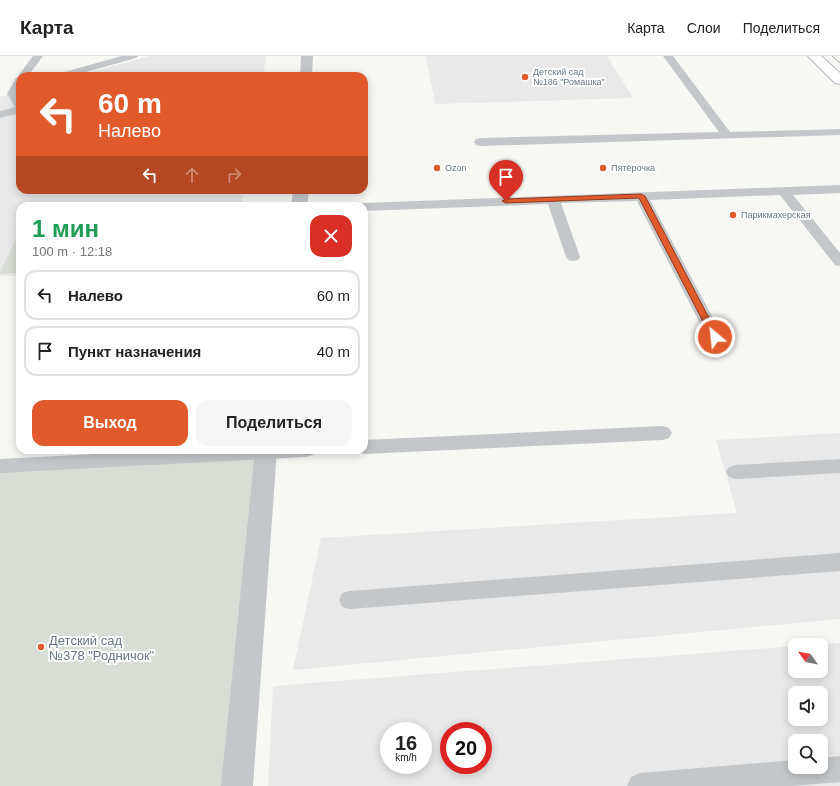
<!DOCTYPE html>
<html lang="ru">
<head>
<meta charset="utf-8">
<style>
	body { margin:0; font-family:Helvetica,sans-serif; background:#f6f6f6; color:#222; height:100vh; display:flex; flex-direction:column; font-size:15px; white-space:nowrap }
	* { box-sizing:border-box; margin:0 }
	p { font-size:13px; color:#767676 }
	.icon { flex:none; width:22px; height:22px; fill:none; stroke:currentColor; stroke-width:2; stroke-linecap:round; stroke-linejoin:round }
	.map { position:relative; flex:1; overflow:hidden }
	.drawer { position:absolute; left:16px; top:146px; width:352px; height:252px; display:flex; flex-direction:column; background:#fff; border-radius:12px; box-shadow:0 2px 10px #0003 }
	.drawer>* { flex:none }
	.hud { position:absolute; left:16px; top:16px; width:352px; height:122px; border-radius:12px; box-shadow:0 2px 10px #0003; background:#e05a2c; color:#fff; overflow:hidden }
	.needle { width:26px; rotate:303deg }
	.controls { position:absolute; left:788px; top:582px; display:grid; gap:8px }
	.controls a { display:grid; place-items:center; width:40px; height:40px; border-radius:8px; background:#fff; box-shadow:0 2px 10px #0003; font-size:20px }
	.speed { position:absolute; left:380px; top:666px; display:flex; gap:8px; font-size:20px; font-weight:700; text-align:center }
	.speed>* { display:grid; place-content:center; width:52px; height:52px; border-radius:50%; background:#fff; box-shadow:0 2px 10px #0003; line-height:1 }
	.speed small { font-size:10px; font-weight:400 }
	.speed .limit { border:6px solid #d22; background:#fff; color:#111 }
	.pin { position:absolute; display:grid; place-items:center; width:34px; height:34px; color:#fff; margin:-41px -17px; border-radius:50% 50% 50% 0; rotate:-45deg; box-shadow:0 0 4px #0007 }
	.pin .icon { rotate:45deg }
	.me { position:absolute; width:44px; margin:-22px; rotate:332deg; stroke-linejoin:round; filter:drop-shadow(0 0 3px #0008) }
	.turn { display:flex; align-items:center; gap:14px; height:84px; padding:0 16px; font-size:18px }
	.turn .icon { width:52px; height:52px; stroke-width:2.5 }
	.turn b { display:block; font-size:28px; line-height:34px }
	.lanes { display:flex; align-items:center; height:38px; padding:0 16px; background:#0003; justify-content:center; gap:20px; direction:ltr }
	.lanes .off { opacity:.35 }
	.round { display:grid; place-items:center; flex:none; width:42px; height:42px; border-radius:12px; background:#f6f6f6 }
	.overview { display:flex; align-items:center; justify-content:space-between; height:68px; padding:0 16px }
	h1 { font-size:24px; font-weight:700; line-height:30px; color:#1e9e55 }
	.primary-button { display:flex; gap:8px; margin-top:auto; padding:8px 16px }
	.primary-button a { flex:1; height:46px; border-radius:12px; background:#e05a2c; color:#fff; font-size:16px; font-weight:700; line-height:46px; text-align:center }
	.primary-button a+a { background:#f6f6f6; color:#222 }
	ul { padding:0; list-style:none }
	li { display:flex; align-items:center; gap:12px; height:50px; margin:0 8px 6px; padding:0 8px; border:2px solid #e0e0e0; border-radius:12px }
	li div { flex:1 }
	li b { display:block; font-size:15px }
	li em { font-style:normal }
	header { display:flex; align-items:center; gap:24px; box-sizing:border-box; height:56px; padding:0 20px; background:#fff; border-bottom:1px solid #e0e0e0 }
	header strong { font-size:19px }
	nav { display:flex; gap:22px; margin-inline-start:auto; font-size:14px }
	.map>svg:first-child { display:block }
	.built { fill:#e8e9e8; fill-rule:evenodd }
	.green { fill:#d8ded5 }
	.lines { fill:none; stroke-linecap:round; stroke-linejoin:round }
	.secondary-casing { stroke:#b5babf; stroke-width:2 }
	.lane { fill:#c3c7ca; fill-rule:evenodd }
	.street { fill:#c3c7ca; fill-rule:evenodd }
	.secondary { fill:#fff; fill-rule:evenodd }
	.tram { stroke:#a2a8ae; stroke-width:1 }
	.route { fill:#e05a2c; stroke:#923a1d }
	.poi-dot { fill:#e05a2c; stroke:#fff; stroke-width:1.5 }
	.labels { text-anchor:middle; dominant-baseline:central; stroke-width:4; stroke-linejoin:round; paint-order:stroke }
	.far-poi-label { font-size:9px; fill:#677785; stroke:#fff; text-anchor:start }
	.near-poi-label { font-size:13px; fill:#677785; stroke:#fff; text-anchor:start }
</style>
</head>
<body>
<header>
<strong>Карта</strong>
<nav><a>Карта</a><a>Слои</a><a>Поделиться</a></nav>
</header>
<div class="map">
<svg width="840" height="730" viewBox="0 0 840 730">
	<rect width="100%" height="100%" fill="#f7f7f4"/>
	<g class="built">
		<path d="M149,0H266L263,20H77Z"/>
		<path d="M426,0H607L633,42L435,48Z"/>
		<path d="M20,36V134H244L242,150H20V220H0V41Z"/>
		<path d="M840,377V563L293,614L321,482L737,457L716,384Z"/>
		<path d="M840,587V730H268L273,630L795,590V615H821V589H809ZM795,637H821V663H795ZM389,675H423V709H389ZM449,675H483V709H449ZM795,685H821V711H795Z"/>
	</g>
	<g class="green">
		<path d="M20,175V217L0,218V216Z"/>
		<path d="M266,396L238,730H0V411Z"/>
	</g>
	<g class="lines">
		<defs>
			<path id="secondary" d="M808,0H821L840,17V28L835,27Z"/>
		</defs>
		<use href="#secondary" class="secondary-casing"/>
		<g class="lane">
			<path d="M33,0H43L28,20H20V33L17,38L20,42V57L0,62V55L15,51L7,38L16,22L19,21L18,20Z"/>
			<path d="M122,0H138L136,2L72,20H56L57,18Z"/>
			<path d="M663,0H673L730,76L840,73V79L480,90L476,89L474,86L476,83L480,82L719,76Z"/>
			<path d="M840,129V137L793,139L840,197V210L835,209L780,139L650,144L723,281L721,285L715,286L709,285L707,281L637,145L561,147L580,201L578,204L573,205L568,204L566,201L548,148L364,155V150H358L364,147Z"/>
			<path d="M663,370L669,372L672,377L669,382L663,384L364,398L356,394H364V384Z"/>
			<path d="M173,394H315L313,399L306,401L0,417V403Z"/>
			<path d="M840,403V417L736,423L729,421L726,416L729,411L736,409Z"/>
			<path d="M840,497V515L350,553L342,551L339,544L342,537L350,535Z"/>
			<path d="M840,700V726L792,730H627L631,721L640,717L795,704V711H821V702Z"/>
		</g>
		<g class="street">
			<path d="M301,0H313L312,20H300Z"/>
			<path d="M293,134H309L307,150H291Z"/>
			<path d="M255,394H277L253,730H221Z"/>
		</g>
		<use href="#secondary" class="secondary"/>
		<path class="tram" d="M832,0L840,7"/>
	</g>
	<path class="route" d="M641,138L645,140L719,281L718,283L715,284L711,281L639,142L506,147L502,145L506,143Z"/>
	<g class="poi-dot">
		<circle cx="525" cy="21" r="4"/>
		<circle cx="437" cy="112" r="4"/>
		<circle cx="603" cy="112" r="4"/>
		<circle cx="733" cy="159" r="4"/>
		<circle cx="41" cy="591" r="4"/>
	</g>
	<g class="labels">
		<g class="far-poi-label">
			<text x="533" y="16">Детский сад<tspan x="533" dy="10">№186 "Ромашка"</tspan></text>
			<text x="445" y="112">Ozon</text>
			<text x="611" y="112">Пятёрочка</text>
			<text x="741" y="159">Парикмахерская</text>
		</g>
		<g class="near-poi-label">
			<text x="49" y="584">Детский сад<tspan x="49" dy="15">№378 "Родничок"</tspan></text>
		</g>
	</g>
</svg>
<div class="controls">
<a><svg class="needle" viewBox="-14 -14 28 28"><path d="M0-13l5 13h-10z" fill="#e53935"/><path d="M0 13l5-13h-10z" fill="#767676"/></svg></a>
<a><svg class="icon" aria-label="sound" viewBox="0 0 24 24"><path d="M4 9h4l5-4v14l-5-4H4zM17 9q2 3 0 6"/></svg></a>
<a><svg class="icon" aria-label="search" viewBox="0 0 24 24"><circle cx="10" cy="10" r="6"/><path d="M15 15l6 6"/></svg></a>
</div>
<div class="speed"><div>16<small>km/h</small></div><div class="limit">20</div></div>
<div class="pin" style="left:506px;top:145px;background:#d93025"><svg class="icon" aria-label="arrive" viewBox="0 0 24 24"><path d="M6 21V4h12l-3 4 3 4H6"/></svg></div>
<svg class="me" style="left:715px;top:281px" viewBox="-20 -20 40 40"><circle r="17" fill="#e05a2c" stroke="#fff" stroke-width="3"/><path d="M0-11L8 9 0 5-8 9z" fill="#fff"/></svg>
<div class="hud">
<div class="turn"><svg class="icon" aria-label="left" viewBox="0 0 24 24"><path d="M17 20v-9H6M10 6l-5 5 5 5"/></svg><div><b>60 m</b>Налево</div></div>
<div class="lanes"><svg class="icon" aria-label="left" viewBox="0 0 24 24"><path d="M17 20v-9H6M10 6l-5 5 5 5"/></svg><svg class="icon off" aria-label="ahead" viewBox="0 0 24 24"><path d="M12 20V5M6 11l6-6 6 6"/></svg><svg class="icon off" aria-label="right" viewBox="0 0 24 24"><path d="M7 20v-9h11M14 6l5 5-5 5"/></svg></div>
</div>
<section class="drawer">
<div class="overview"><div><h1>1 мин</h1><p>100 m · 12:18</p></div><a class="round" style="background:#d93025;color:#fff"><svg class="icon" aria-label="close" viewBox="0 0 24 24"><path d="M6 6l12 12M18 6L6 18"/></svg></a></div>
<ul>
<li><svg class="icon" aria-label="left" viewBox="0 0 24 24"><path d="M17 20v-9H6M10 6l-5 5 5 5"/></svg><div><b>Налево</b></div><em>60 m</em></li>
<li><svg class="icon" aria-label="arrive" viewBox="0 0 24 24"><path d="M6 21V4h12l-3 4 3 4H6"/></svg><div><b>Пункт назначения</b></div><em>40 m</em></li>
</ul>
<div class="primary-button"><a>Выход</a><a>Поделиться</a></div>
</section>
</div>
</body>
</html>
